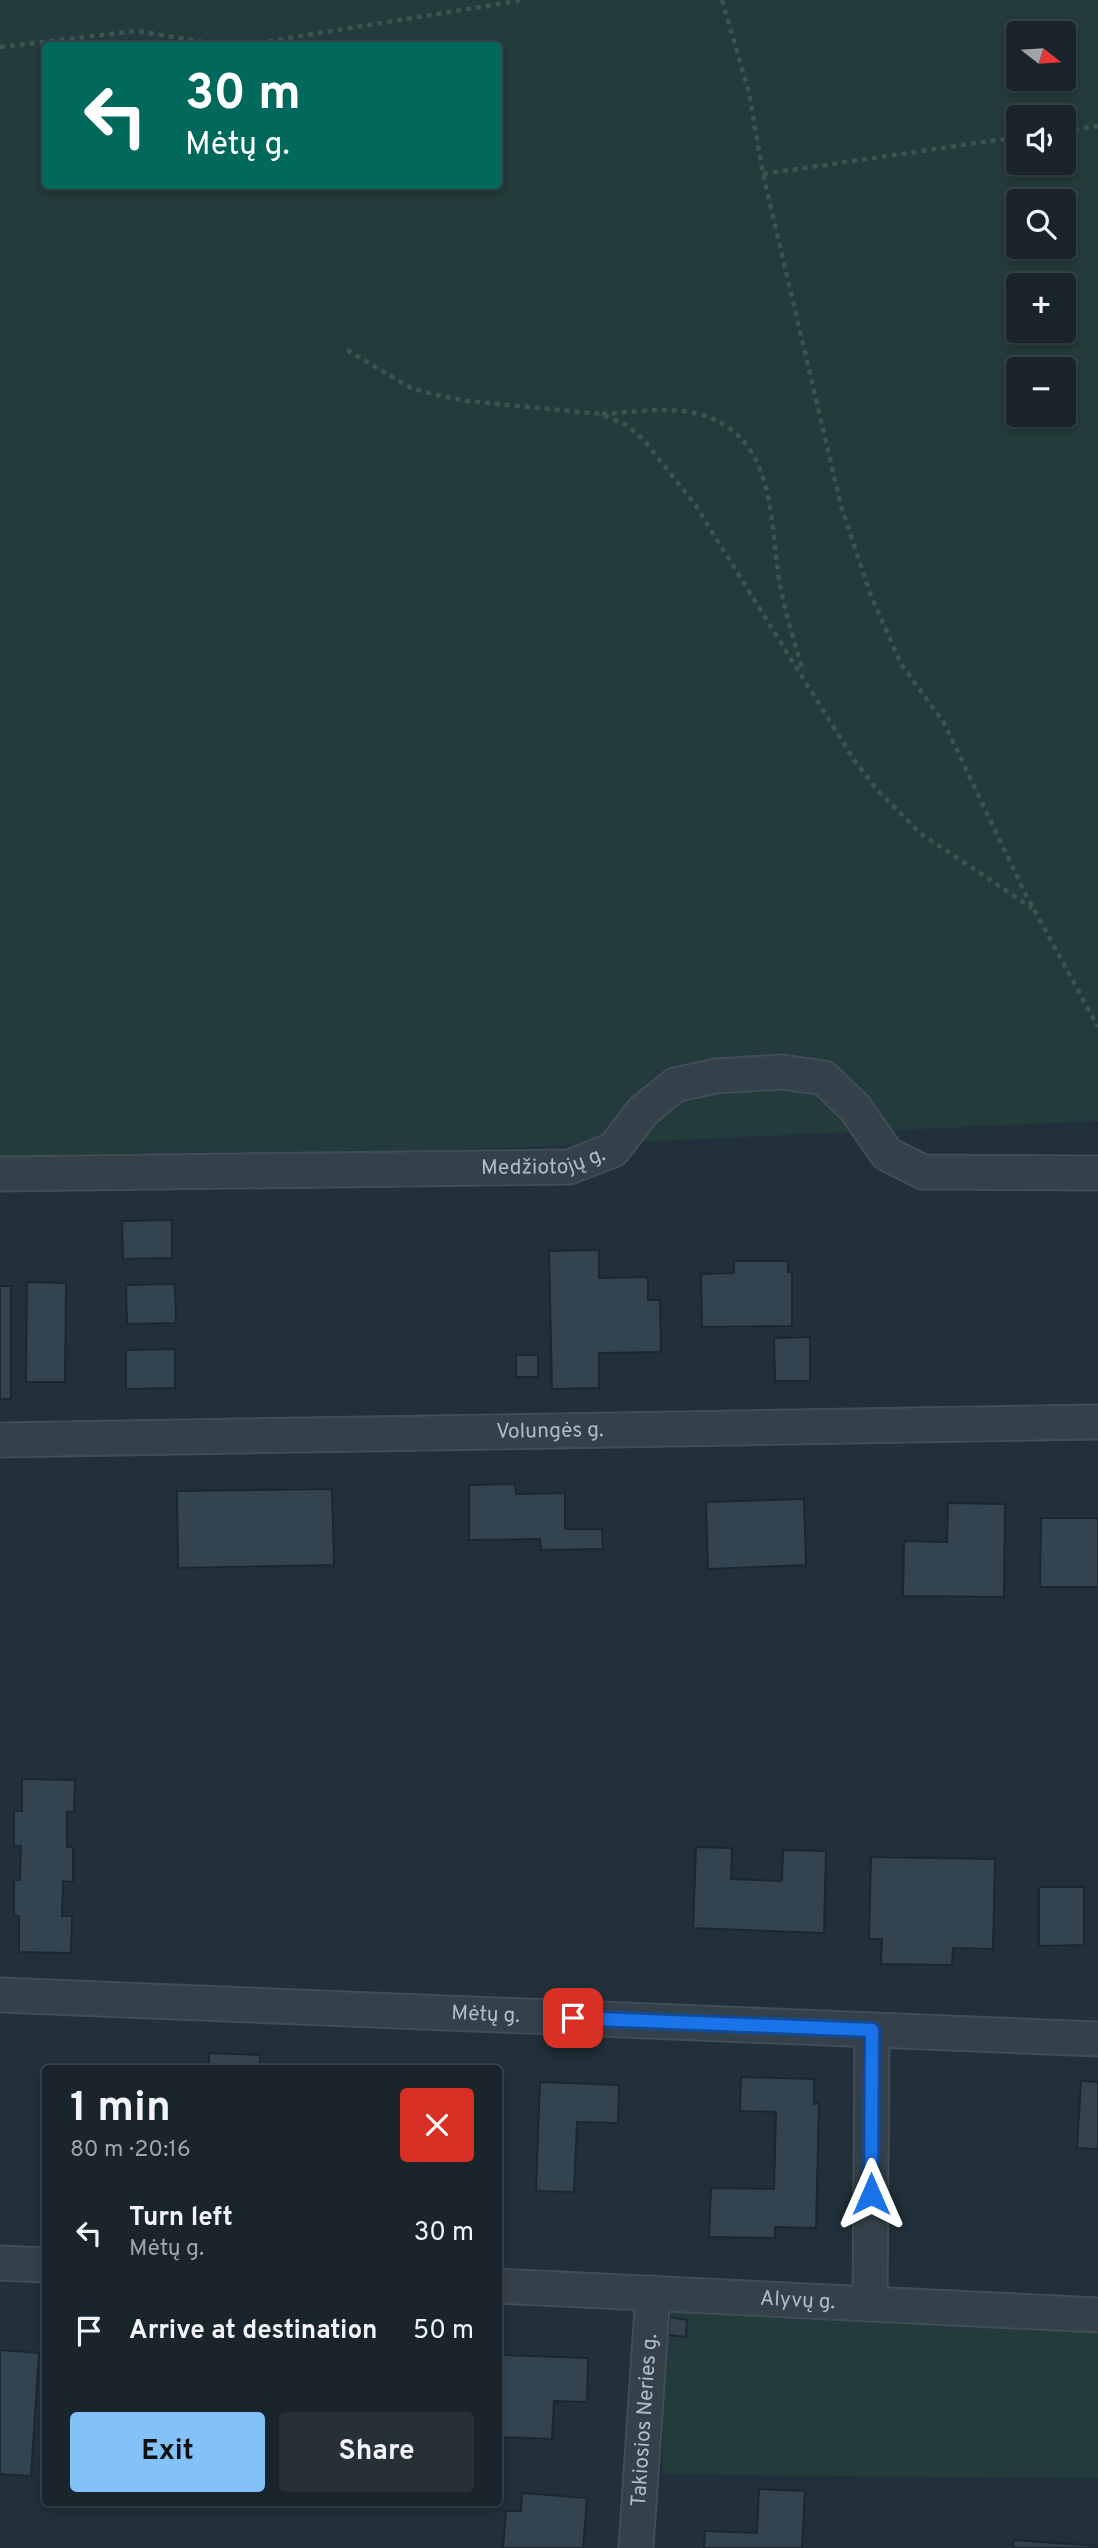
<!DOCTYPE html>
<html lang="en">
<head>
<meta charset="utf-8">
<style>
	body { margin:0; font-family:Overpass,sans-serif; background:#263038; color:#f1f3f6; height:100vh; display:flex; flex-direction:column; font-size:26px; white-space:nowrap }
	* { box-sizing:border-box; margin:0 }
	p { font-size:23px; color:#9fa4a9 }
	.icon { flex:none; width:38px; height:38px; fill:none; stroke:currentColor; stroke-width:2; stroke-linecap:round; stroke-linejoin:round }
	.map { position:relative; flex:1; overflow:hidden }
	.drawer { position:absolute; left:42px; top:2065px; width:460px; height:441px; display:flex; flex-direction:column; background:#19242c; border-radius:7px; box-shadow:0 4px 10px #0003,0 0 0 2px #374148 }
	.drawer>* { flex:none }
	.hud { position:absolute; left:42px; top:42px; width:460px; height:147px; border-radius:7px; box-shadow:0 4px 10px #0003,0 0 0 2px #374148; background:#00695c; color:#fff; overflow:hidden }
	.needle { width:46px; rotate:107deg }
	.fabs { position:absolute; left:1006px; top:21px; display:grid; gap:14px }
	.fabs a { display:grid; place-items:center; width:70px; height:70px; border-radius:7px; background:#19242c; box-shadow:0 4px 10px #0003,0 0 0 2px #374148; font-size:35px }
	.pin { position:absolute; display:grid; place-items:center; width:60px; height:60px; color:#fff; margin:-30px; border-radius:14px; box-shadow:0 4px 10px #0006 }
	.me { position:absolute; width:77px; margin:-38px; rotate:0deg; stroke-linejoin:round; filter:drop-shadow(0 0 5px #0008) }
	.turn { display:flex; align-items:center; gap:24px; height:147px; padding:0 28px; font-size:32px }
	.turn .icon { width:91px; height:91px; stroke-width:2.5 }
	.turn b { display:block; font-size:49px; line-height:60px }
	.round { display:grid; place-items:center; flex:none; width:74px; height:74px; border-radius:7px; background:#263038 }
	.overview { display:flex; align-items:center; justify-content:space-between; height:119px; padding:0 28px }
	h1 { font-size:42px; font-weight:700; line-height:52px }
	.cta { display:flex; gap:14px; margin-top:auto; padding:14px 28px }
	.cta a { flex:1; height:80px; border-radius:7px; background:#82c2f9; color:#111; font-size:28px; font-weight:700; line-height:80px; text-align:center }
	.cta a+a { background:#263038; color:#f1f3f6 }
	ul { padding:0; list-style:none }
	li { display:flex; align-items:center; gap:21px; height:98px; padding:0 28px }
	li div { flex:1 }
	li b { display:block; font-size:26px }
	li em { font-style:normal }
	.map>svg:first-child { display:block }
	.green { fill:#233b3a; fill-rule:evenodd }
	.building { fill:#334450; stroke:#1c2831; stroke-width:2 }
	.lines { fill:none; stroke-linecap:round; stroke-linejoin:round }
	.minor-casing { stroke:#414d56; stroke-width:37 }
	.path { stroke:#3c5351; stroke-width:4.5; stroke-dasharray:5 5; stroke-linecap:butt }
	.minor { stroke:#35414a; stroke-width:33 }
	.route-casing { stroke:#114b97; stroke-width:18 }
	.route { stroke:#1a73e8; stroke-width:12 }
	.labels { text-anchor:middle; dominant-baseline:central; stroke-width:7; stroke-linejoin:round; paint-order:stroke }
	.street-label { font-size:21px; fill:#b0bcc6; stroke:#1a262f }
</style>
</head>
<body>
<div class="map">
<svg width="1098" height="2548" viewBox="0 0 1098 2548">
	<rect width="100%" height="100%" fill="#21303a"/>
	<g class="green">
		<path d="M0,0H1098V1121L0,1171ZM1018,33H1064V79H1018ZM46,46H499V186H46ZM1018,117H1064V163H1018ZM1018,201H1064V247H1018ZM1018,285H1064V331H1018ZM1018,369H1064V415H1018Z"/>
		<path d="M665,2306L1098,2322V2479L662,2474Z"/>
	</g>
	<g class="building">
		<path d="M172,1220V1258L123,1259L122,1221Z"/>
		<path d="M599,1250V1278L648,1277V1300H660L661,1352L599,1353V1388L552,1389L549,1251Z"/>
		<path d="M734,1261H788V1272H792V1326L702,1327L701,1274L734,1273Z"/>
		<path d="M27,1282L66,1283L65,1382H26Z"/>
		<path d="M175,1284L176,1323L127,1324L126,1285Z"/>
		<rect x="0" y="1286" width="11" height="113"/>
		<path d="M810,1337V1381H775L774,1338Z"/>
		<path d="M175,1349V1388L126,1389V1350Z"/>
		<rect x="516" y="1355" width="22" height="22"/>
		<path d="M515,1484L516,1494L565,1493V1529H602L603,1549L541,1550L540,1539L469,1540V1485Z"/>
		<path d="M332,1489L334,1565L178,1568L177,1491Z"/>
		<path d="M804,1499L806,1565L708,1569L706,1502Z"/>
		<path d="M948,1503L1005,1504L1004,1597L903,1596L904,1541L947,1542Z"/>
		<path d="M1041,1518H1098V1587H1040Z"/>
		<path d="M22,1779L75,1780L74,1812H67V1847H73V1882L63,1881L62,1916H72L71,1953L19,1952V1916L14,1915V1880H20L21,1846H14V1811H22Z"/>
		<path d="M696,1847L732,1848L731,1879L782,1881L783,1850L826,1851L824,1933L693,1928Z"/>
		<path d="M871,1857L995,1859L993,1949L953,1948L952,1965L881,1964L882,1939H869Z"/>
		<path d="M1039,1887H1084V1945L1039,1946Z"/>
		<path d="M209,2053L260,2055V2068H209Z"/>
		<path d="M741,2077L814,2079V2104L819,2103L816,2228L775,2227V2238L709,2237L711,2188L774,2189L776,2112L740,2111Z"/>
		<path d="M1081,2081L1098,2082V2149L1077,2148Z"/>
		<path d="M540,2082L619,2085L618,2123L577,2122L574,2192L536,2191Z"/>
		<path d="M670,2317L687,2320L686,2337L668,2335Z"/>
		<path d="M0,2350L39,2353L31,2476L0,2474Z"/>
		<path d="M499,2355L588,2358L587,2402L554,2401L552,2439L499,2437Z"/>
		<path d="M759,2489L805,2491L802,2548H704L705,2531L757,2533Z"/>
		<path d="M522,2493L587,2498L583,2548H503L506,2511H521Z"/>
		<path d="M1014,2540L1098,2546V2548H1013Z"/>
	</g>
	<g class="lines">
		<defs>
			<g id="minor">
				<path id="s1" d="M0,1174L569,1167L613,1150L643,1111L675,1085L716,1076L782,1072L824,1078L855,1108L887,1154L923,1172L1098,1173"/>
				<path id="s2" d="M0,1440L1098,1422"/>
				<path id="s3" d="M0,1995L1098,2039"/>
				<path d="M0,2263L46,2265"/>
				<path id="s4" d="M499,2286L1098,2315"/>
				<path d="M870,2304L872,2030"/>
				<path id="s5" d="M636,2548L653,2293"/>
			</g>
		</defs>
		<use href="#minor" class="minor-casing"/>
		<g class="path">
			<path d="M722,0L749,93L763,174L841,506L870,593L901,664L944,723L1024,891L1098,1027"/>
			<path d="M239,46L524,0"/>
			<path d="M0,47L137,31L227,46"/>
			<path d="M1064,131L1098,126"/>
			<path d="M763,174L1018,137"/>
			<path d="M347,350L411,388L432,394L467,401L601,414L626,425L642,438L694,503L854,760L879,792L920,833L1032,908"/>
			<path d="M602,414C638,412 678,404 713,419C781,449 768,535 782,594C787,620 796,646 803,672"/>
		</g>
		<use href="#minor" class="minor"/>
	</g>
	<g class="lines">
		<defs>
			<path id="route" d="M573,2018L872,2030L871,2194"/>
		</defs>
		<use href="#route" class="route-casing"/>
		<use href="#route" class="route"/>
	</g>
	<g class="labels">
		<g class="street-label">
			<text stroke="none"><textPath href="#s1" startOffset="544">Medžiotojų g.</textPath></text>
			<text stroke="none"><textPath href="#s2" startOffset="550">Volungės g.</textPath></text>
			<text stroke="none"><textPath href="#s3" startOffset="486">Mėtų g.</textPath></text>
			<text stroke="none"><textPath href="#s4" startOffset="299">Alyvų g.</textPath></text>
			<text stroke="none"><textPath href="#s5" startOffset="128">Takiosios Neries g.</textPath></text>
		</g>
	</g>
</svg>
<div class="fabs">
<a><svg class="needle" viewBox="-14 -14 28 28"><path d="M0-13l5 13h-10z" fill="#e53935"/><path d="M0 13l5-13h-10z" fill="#9fa4a9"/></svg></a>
<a><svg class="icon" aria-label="sound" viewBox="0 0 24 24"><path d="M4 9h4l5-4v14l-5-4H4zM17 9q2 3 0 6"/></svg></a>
<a><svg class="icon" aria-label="search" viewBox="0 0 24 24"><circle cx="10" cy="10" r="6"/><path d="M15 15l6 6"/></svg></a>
<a>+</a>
<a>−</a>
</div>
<div class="pin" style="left:573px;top:2018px;background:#d93025"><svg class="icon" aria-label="arrive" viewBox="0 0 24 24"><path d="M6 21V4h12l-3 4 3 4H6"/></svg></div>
<svg class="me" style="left:871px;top:2194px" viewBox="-20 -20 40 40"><path d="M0-17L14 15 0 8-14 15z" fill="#1a73e8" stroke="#fff" stroke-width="4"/></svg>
<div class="hud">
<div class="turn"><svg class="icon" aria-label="left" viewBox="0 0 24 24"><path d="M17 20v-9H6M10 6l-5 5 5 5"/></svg><div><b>30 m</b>Mėtų g.</div></div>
</div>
<section class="drawer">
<div class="overview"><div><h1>1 min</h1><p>80 m · 20:16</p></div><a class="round" style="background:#d93025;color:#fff"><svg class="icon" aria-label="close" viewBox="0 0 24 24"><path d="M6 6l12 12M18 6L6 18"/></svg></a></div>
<ul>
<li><svg class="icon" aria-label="left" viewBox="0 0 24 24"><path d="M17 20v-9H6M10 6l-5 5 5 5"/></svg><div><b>Turn left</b><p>Mėtų g.</p></div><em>30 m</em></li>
<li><svg class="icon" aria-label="arrive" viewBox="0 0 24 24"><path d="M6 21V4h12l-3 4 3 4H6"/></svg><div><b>Arrive at destination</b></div><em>50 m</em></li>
</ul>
<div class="cta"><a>Exit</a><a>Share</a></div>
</section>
</div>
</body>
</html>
